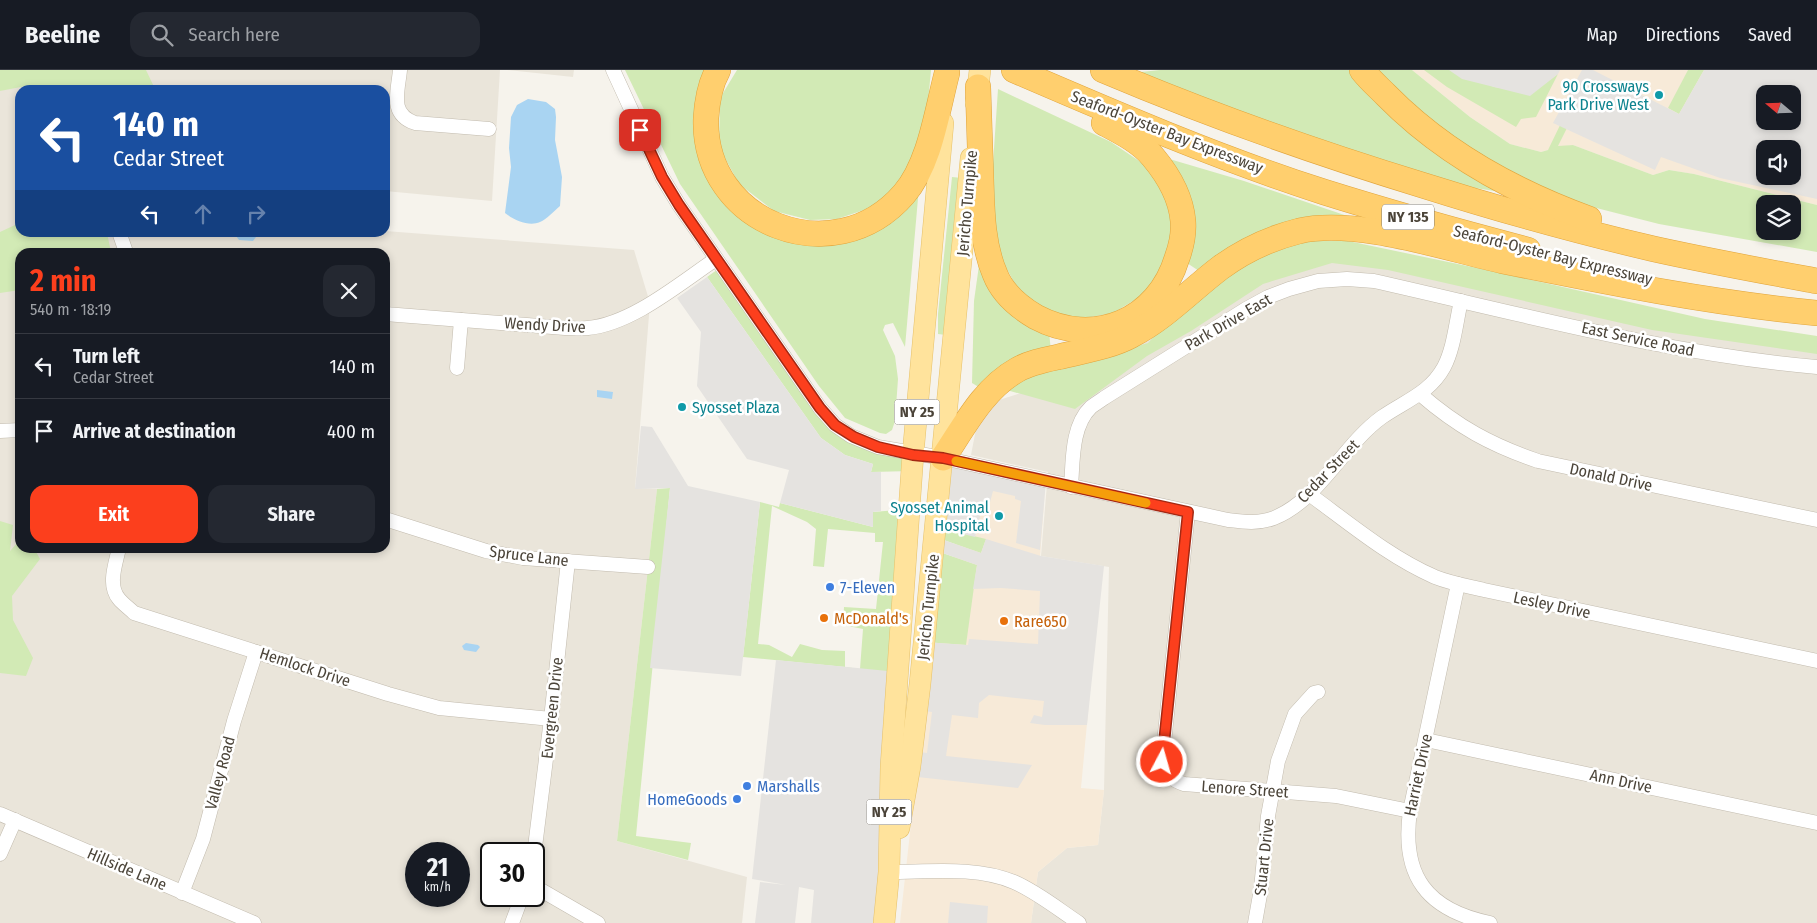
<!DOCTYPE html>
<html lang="en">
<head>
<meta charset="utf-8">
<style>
	body { margin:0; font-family:"Fira Sans Condensed",sans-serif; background:#242831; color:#f1f3f6; height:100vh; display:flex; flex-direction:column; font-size:19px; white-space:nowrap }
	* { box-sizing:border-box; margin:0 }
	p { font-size:16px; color:#9ea1a6 }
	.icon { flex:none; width:28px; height:28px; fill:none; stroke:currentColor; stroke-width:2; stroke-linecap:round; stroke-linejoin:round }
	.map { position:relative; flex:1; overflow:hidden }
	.panel { position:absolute; left:15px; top:178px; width:375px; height:305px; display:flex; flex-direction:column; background:#171b24; border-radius:15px; box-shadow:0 2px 8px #0003 }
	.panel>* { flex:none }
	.banner { position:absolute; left:15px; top:15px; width:375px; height:152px; border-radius:15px; box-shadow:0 2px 8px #0003; background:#1a4fa0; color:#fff; overflow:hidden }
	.needle { width:32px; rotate:289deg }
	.tools { position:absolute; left:1756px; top:15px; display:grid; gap:10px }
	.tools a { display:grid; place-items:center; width:45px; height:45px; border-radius:10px; background:#171b24; box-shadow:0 2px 8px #0003; font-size:25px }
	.speed { position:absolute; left:405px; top:772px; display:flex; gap:10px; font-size:25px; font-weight:700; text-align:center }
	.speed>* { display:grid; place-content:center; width:65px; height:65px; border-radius:50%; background:#171b24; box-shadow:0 2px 8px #0003; line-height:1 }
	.speed small { font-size:12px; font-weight:400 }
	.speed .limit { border:2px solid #111; border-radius:8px; background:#fff; color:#111 }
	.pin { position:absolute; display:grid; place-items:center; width:42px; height:42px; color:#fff; margin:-21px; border-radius:10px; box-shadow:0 2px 8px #0006 }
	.me { position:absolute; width:55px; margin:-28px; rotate:6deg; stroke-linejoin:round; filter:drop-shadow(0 0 4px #0008) }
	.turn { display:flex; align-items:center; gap:18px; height:105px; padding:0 15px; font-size:22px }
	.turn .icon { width:65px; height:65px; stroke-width:2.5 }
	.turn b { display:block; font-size:35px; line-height:42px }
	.lanes { display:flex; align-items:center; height:48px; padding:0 15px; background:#0003; justify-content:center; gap:25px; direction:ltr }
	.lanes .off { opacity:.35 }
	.round { display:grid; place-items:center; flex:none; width:52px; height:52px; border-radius:15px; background:#242831 }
	.summary { display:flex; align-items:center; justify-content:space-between; height:85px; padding:0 15px }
	h1 { font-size:30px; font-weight:700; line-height:38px; color:#fc3f1d }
	.cta { display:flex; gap:10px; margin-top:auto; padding:10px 15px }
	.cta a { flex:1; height:58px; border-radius:15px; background:#fc3f1d; color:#fff; font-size:20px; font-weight:700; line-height:58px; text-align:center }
	.cta a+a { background:#242831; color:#f1f3f6 }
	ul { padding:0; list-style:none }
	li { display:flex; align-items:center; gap:15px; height:65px; padding:0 15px; border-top:1px solid #363941 }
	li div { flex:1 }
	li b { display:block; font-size:19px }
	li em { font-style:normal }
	header { display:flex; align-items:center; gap:30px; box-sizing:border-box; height:70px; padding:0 25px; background:#171b24; border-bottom:1px solid #363941 }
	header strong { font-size:24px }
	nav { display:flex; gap:28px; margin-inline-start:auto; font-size:18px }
	.search { width:350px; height:45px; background:#242831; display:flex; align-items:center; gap:12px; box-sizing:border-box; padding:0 18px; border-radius:15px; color:#9ea1a6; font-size:19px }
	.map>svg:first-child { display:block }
	.residential { fill:#eae5da; fill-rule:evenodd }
	.commercial { fill:#f7ead8; fill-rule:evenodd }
	.green { fill:#d2eab5; fill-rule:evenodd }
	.parking { fill:#e5e3e0; fill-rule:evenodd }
	.water { fill:#a9d4f2 }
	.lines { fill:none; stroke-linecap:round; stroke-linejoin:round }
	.street-casing { stroke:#c2bbae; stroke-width:15 }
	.primary-casing { stroke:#e6c16a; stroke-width:22 }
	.highway-casing { stroke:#e0a43c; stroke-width:26 }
	.street { stroke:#fff; stroke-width:14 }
	.primary { stroke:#ffe39c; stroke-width:21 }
	.highway { stroke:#ffcf6e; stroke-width:25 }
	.route-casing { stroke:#a42913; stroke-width:12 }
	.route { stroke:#fc3f1d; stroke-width:9 }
	.slow { stroke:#f59e0b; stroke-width:9 }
	.culture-dot { fill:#0f9aa8; stroke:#fff; stroke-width:2 }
	.shop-dot { fill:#3f7fe0; stroke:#fff; stroke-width:2 }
	.food-dot { fill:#e8710a; stroke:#fff; stroke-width:2 }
	.labels { text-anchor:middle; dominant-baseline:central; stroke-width:5; stroke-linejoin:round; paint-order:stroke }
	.shield { fill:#fff; stroke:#817c74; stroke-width:1 }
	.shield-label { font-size:15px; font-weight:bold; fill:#4b4439 }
	.culture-label { font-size:16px; fill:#0d838f; stroke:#fff; text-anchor:end }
	.street-label { font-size:16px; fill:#4b4439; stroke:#fff }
	.shop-label { font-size:16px; fill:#366cbe; stroke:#fff; text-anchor:start }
	.food-label { font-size:16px; fill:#c56008; stroke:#fff; text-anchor:start }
</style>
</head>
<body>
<header>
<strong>Beeline</strong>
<div class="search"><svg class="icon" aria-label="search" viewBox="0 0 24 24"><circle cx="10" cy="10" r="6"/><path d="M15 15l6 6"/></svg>Search here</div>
<nav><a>Map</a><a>Directions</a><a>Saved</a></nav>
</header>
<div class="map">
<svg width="1817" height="853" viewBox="0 0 1817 853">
	<rect width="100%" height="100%" fill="#f6f3ec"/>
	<g class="residential">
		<path d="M0,0H500L492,131L385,121V20H20V162H385V161L634,180L650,233L635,418L657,419L617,771L747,807L742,853H0ZM20,182H385V478H20ZM416,784H459V826H416ZM491,784H534V826H491Z"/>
		<path d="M507,0H574L573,7Z"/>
		<path d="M1283,188L1392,191L1817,272V853H1031L1038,802L1067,778L1098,775L1104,720L1109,497L1041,486L1048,402L971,385L976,359L985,343L999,330L1065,309Z"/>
	</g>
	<g class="commercial">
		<path d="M1412,0H1817V135L1694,104L1669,100L1653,105L1573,75L1558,77L1541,82L1510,74L1470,47ZM1765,24H1792V51H1765ZM1765,79H1792V106H1765Z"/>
		<path d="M972,387L1046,404L1040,488L1090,621L1081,718L1104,720L1098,775L1067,778L1038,802L1031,853H900L923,645Z"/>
	</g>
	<g class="green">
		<path d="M0,0H146L155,19L47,20L26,16L0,21Z"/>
		<path d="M625,0H710L729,134L818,171L919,117L905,277L893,253L885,255L883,260L895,286L898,309L895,351L892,360L886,364L880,363L845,348L819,316L680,114Z"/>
		<path d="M737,0H931L925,64L907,106L873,137L837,149L810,150L774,141L739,114L719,77L720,28Z"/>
		<path d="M1160,0H1357L1501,122L1443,113L1131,3Z"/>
		<path d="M1363,0H1412L1470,47L1510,74L1541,82L1548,80L1563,49L1570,52L1558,76L1573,75L1653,105L1669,100L1694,104L1817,135V182L1659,154L1518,118ZM1765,134H1792V161H1765Z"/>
		<path d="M1424,0H1453L1494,17L1518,20L1537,19L1558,4L1536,47L1521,49L1516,57L1447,17Z"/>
		<path d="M1688,0H1704L1679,44L1668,38Z"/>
		<path d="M998,19L1111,72L1151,99L1165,123L1173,163L1166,197L1143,225L1113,243L1080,249L1042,240L1020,223L998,183L994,166L996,151L990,138Z"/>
		<path d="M1166,88L1244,111L1365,152L1202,203L1187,193Z"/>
		<path d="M952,107L962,108L946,265L938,264V244Z"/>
		<path d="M20,148V162L107,163L111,182H20V220L0,223V162L15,155Z"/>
		<path d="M1312,171H1348L1496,202L1705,249L1817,266V284L1652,260L1388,200L1332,193L1263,214L1191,261L1147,286L1075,339L1003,319L1026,307L1148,273L1174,245L1220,210L1275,178Z"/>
		<path d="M980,188L1049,261L1051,282L982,319L972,313L974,231Z"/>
		<path d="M721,197L835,355L913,384L912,401L871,402L873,394L845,385L821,368L707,207Z"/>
		<path d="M670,418L636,766L691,773L688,790L617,771L657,419Z"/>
		<path d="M760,432L779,437L780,433L873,457V442L909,439L891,619L845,597L743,587ZM772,436L807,452L816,459L813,496L824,497L828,459L875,463V472H883L876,539L844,537L843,555L863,559L860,599L845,597V581L822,580L800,574L792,587L769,575L758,574Z"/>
		<path d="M0,451L13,455L10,481L20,470V478H34L40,489L12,526L13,550L33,588L26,606L0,603Z"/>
		<path d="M936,457L986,469L981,483L935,467Z"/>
		<path d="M934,480L977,495L966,575L924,572Z"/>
	</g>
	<g class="parking">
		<path d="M1449,0H1560L1558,4L1530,26L1462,9Z"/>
		<path d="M1582,0H1593L1679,44L1704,0H1817V129L1720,108L1661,87L1655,100L1553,53ZM1765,24H1792V51H1765ZM1765,79H1792V106H1765Z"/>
		<path d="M707,207L821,368L845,385L873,394L871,402H881V441L873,442V457L780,433L789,400L747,389L697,316L701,262L677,228Z"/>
		<path d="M641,356L652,357L688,416L760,432L741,606L650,598L670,418L635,419Z"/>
		<path d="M944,387L1046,411L1040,480L1016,473L1021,431L1015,429V426L993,421L989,436L983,434L975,467L936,457Z"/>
		<path d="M935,467L981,483L986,469L1041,486L1104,496L1087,655H1045L1030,653L1034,645L1042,647L1044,631L989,625L979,633L978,648L952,645L946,686L1032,695L1018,718L908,706L912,681L927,683L932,642L924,641V572L968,575L969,569L1038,574L1040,521L1001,518L973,519L977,495L934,480Z"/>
		<path d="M776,590L898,602L884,853H811L814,820L799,817L795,853H755L760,812L786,815L752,809Z"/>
		<path d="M950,832L988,836L987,853H948Z"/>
	</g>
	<g class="water">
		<path d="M528,29L546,32L555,39L556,47L555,70L562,107L560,136C554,141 547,149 540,152C529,157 514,150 505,143L511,97L509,78L511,47L517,35Z"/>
		<path d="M237,163H254L256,167L253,171L239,170L236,166Z"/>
		<path d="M597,320L613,322L612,329L597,327Z"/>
		<path d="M466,573L478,575L480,577L476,582L464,580L462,576Z"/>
	</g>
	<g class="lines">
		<defs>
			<g id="street">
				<path d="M400,0C398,22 389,44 415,53L489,59"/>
				<path d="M613,0L662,107L679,135L820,338L835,355L851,366L878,377L943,388L1228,450C1244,452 1258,454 1274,448C1319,430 1343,375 1382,347C1405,331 1430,323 1444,297C1454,278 1456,252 1461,231"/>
				<path d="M119,162L126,182"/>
				<path d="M385,244L565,258C573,258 581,259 588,258C632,254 680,213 716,189"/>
				<path d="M457,298L461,250"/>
				<path d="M1420,324C1458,357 1491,375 1538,391L1817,450"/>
				<path d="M0,361L20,360"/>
				<path d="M1071,417C1073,392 1071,356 1091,337C1095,334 1100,331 1104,328L1246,239L1268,227L1289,219L1318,211L1347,209L1374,211C1521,244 1667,284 1817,297"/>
				<path d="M1309,424C1349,453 1389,487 1435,507C1450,513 1467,516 1484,520L1817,591"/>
				<path d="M1188,442L1162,692C1167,704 1171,710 1184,714L1336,726L1410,741"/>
				<path d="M385,449L486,481L523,488L648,497"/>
				<path d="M119,478C116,493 107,515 119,529C123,534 129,538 134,543L388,624L439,638L551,649"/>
				<path d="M1458,514L1410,741C1401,806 1427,840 1490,853"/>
				<path d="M1426,670L1817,753"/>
				<path d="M0,744L254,853"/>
				<path d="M0,784L15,750"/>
				<path d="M534,785L551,649L568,491"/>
				<path d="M889,802C929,802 976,796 1014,812C1037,822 1058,839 1079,853"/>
				<path d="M534,816L598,853"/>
				<path d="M182,823L203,769L234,651L256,582"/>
				<path d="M512,853L522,826"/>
				<path d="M1255,853L1261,819L1268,746L1278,691L1295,644L1314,623L1318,622"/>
			</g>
			<g id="primary">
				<path d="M976,33L980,0"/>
				<path d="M899,758L910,696L920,614L971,88"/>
				<path d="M884,853L889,802L891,697L913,384L943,53"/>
			</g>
			<g id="highway">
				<path d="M718,0C710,14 707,32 706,48C702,153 834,205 904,124C930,94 937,41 947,3"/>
				<path d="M1014,0C1116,44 1218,88 1324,122C1391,143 1459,162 1528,180"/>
				<path d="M1103,0C1207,44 1314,82 1422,115C1498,139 1576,161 1654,179C1708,191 1763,201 1817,211"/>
				<path d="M1362,0C1369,9 1378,17 1386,25C1442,82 1515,122 1589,149"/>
				<path d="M978,17C979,47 980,77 981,108C982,140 982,174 995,204C1002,222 1019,237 1036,247C1094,278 1158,251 1177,188C1181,177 1184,163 1183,151C1181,127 1168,105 1153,87C1141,72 1121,62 1104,53"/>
				<path d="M943,388C964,357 983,319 1017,300C1029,293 1044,290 1058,287C1082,281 1110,277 1132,265C1165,248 1191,220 1220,198C1243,181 1271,168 1299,161C1357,148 1444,178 1503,191C1607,212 1711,233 1817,243"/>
			</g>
		</defs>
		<use href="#street" class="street-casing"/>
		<use href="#primary" class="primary-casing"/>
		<use href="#highway" class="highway-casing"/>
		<use href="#street" class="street"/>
		<use href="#primary" class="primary"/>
		<use href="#highway" class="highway"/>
	</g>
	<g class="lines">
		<defs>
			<path id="route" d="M640,60L662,107L679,135L820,338L835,355L854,367L878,377L913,385L943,388L1188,442L1162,692"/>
		</defs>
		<use href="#route" class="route-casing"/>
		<use href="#route" class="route"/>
		<path class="slow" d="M956,391L1146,433"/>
	</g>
	<g class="culture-dot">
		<circle cx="1659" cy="25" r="5"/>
		<circle cx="682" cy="337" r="5"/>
		<circle cx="999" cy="446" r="5"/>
	</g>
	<g class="shop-dot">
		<circle cx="830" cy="517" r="5"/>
		<circle cx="747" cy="716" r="5"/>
		<circle cx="737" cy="729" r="5"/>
	</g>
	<g class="food-dot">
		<circle cx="824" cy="548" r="5"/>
		<circle cx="1004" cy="551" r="5"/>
	</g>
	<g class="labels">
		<g class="shield">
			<rect x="1382" y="134.5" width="52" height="25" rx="4"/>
			<rect x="894.5" y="329.5" width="45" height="25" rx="4"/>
			<rect x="866.5" y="729.5" width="45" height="25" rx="4"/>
		</g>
		<g class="shield-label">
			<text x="1408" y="147">NY 135</text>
			<text x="917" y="342">NY 25</text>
			<text x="889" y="742">NY 25</text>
		</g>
		<g class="culture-label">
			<text x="1649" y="16">90 Crossways<tspan x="1649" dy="18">Park Drive West</tspan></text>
			<text x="692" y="337" text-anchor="start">Syosset Plaza</text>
			<text x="989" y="437">Syosset Animal<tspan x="989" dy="18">Hospital</tspan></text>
		</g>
		<g class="street-label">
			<text transform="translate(1167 62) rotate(21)">Seaford-Oyster Bay Expressway</text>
			<text transform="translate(967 133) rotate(-85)">Jericho Turnpike</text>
			<text transform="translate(1553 185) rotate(14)">Seaford-Oyster Bay Expressway</text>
			<text transform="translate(1228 252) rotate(-30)">Park Drive East</text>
			<text transform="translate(545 255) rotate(3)">Wendy Drive</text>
			<text transform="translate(1638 269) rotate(12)">East Service Road</text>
			<text transform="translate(1328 401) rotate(-46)">Cedar Street</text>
			<text transform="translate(1611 407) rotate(12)">Donald Drive</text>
			<text transform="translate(529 486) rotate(7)">Spruce Lane</text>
			<text transform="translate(1552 535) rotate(12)">Lesley Drive</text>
			<text transform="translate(928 537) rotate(-84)">Jericho Turnpike</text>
			<text transform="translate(305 597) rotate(18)">Hemlock Drive</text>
			<text transform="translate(552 638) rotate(-84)">Evergreen Drive</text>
			<text transform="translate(220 703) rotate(-75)">Valley Road</text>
			<text transform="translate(1418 705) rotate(-78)">Harriet Drive</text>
			<text transform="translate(1621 711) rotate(12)">Ann Drive</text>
			<text transform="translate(1245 719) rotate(4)">Lenore Street</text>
			<text transform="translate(1264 787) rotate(-84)">Stuart Drive</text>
			<text transform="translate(127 799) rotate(23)">Hillside Lane</text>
		</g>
		<g class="shop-label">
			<text x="840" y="517">7-Eleven</text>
			<text x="757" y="716">Marshalls</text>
			<text x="727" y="729" text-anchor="end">HomeGoods</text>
		</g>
		<g class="food-label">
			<text x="834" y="548">McDonald's</text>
			<text x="1014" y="551">Rare650</text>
		</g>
	</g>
</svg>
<div class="tools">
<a><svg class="needle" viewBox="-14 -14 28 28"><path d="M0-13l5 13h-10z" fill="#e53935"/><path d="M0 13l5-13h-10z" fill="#9ea1a6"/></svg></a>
<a><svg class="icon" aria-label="sound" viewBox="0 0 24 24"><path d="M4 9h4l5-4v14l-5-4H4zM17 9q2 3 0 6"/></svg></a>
<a><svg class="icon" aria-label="layers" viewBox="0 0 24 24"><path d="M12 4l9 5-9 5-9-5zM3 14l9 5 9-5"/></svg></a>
</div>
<div class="speed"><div>21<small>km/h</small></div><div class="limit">30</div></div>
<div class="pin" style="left:640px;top:60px;background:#d93025"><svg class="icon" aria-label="arrive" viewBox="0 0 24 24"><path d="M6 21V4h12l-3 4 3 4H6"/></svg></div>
<svg class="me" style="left:1162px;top:692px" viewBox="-20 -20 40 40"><circle r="17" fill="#fc3f1d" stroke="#fff" stroke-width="3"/><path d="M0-11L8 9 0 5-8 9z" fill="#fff"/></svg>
<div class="banner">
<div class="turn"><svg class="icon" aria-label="left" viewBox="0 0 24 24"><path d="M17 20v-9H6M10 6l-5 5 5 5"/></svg><div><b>140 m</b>Cedar Street</div></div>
<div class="lanes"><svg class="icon" aria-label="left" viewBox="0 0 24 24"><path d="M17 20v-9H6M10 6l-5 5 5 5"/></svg><svg class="icon off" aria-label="ahead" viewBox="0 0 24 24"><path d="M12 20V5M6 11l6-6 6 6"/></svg><svg class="icon off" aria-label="right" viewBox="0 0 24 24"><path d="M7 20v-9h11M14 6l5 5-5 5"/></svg></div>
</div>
<section class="panel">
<div class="summary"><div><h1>2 min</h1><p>540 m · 18:19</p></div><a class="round"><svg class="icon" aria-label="close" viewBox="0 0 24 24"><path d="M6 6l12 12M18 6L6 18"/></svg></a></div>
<ul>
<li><svg class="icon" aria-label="left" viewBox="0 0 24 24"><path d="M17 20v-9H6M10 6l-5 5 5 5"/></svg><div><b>Turn left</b><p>Cedar Street</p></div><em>140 m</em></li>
<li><svg class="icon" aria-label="arrive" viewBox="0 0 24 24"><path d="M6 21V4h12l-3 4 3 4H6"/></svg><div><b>Arrive at destination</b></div><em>400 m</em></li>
</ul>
<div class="cta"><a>Exit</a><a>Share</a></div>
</section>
</div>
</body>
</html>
